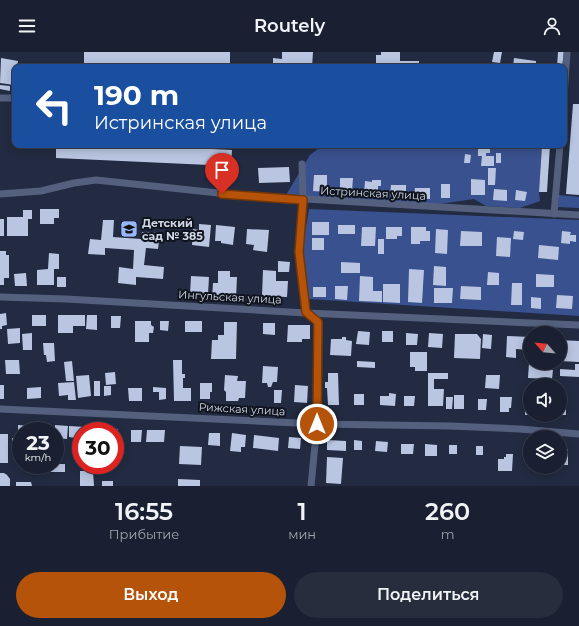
<!DOCTYPE html>
<html lang="ru">
<head>
<meta charset="utf-8">
<style>
	body { margin:0; font-family:Montserrat,sans-serif; background:#272d3d; color:#f1f3f6; height:100vh; display:flex; flex-direction:column; font-size:15px; white-space:nowrap }
	* { box-sizing:border-box; margin:0 }
	p { font-size:13px; color:#9fa3ab }
	.icon { flex:none; width:22px; height:22px; fill:none; stroke:currentColor; stroke-width:2; stroke-linecap:round; stroke-linejoin:round }
	.map { position:relative; height:434px; overflow:hidden }
	.drawer { display:flex; flex-direction:column; background:#1a2031; flex:1 }
	.drawer>* { flex:none }
	.banner { position:absolute; left:12px; top:12px; width:555px; height:84px; border-radius:8px; box-shadow:0 2px 10px #0003,0 0 0 1px #383e4d; background:#1a4fa0; color:#fff; overflow:hidden }
	.needle { width:26px; rotate:297deg }
	.tools { position:absolute; left:523px; top:274px; display:grid; gap:8px }
	.tools a { display:grid; place-items:center; width:44px; height:44px; border-radius:50%; background:#1a2031; box-shadow:0 2px 10px #0003,0 0 0 1px #383e4d; font-size:20px }
	.speed { position:absolute; left:12px; top:370px; display:flex; gap:8px; font-size:20px; font-weight:700; text-align:center }
	.speed>* { display:grid; place-content:center; width:52px; height:52px; border-radius:50%; background:#1a2031; box-shadow:0 2px 10px #0003,0 0 0 1px #383e4d; line-height:1 }
	.speed small { font-size:10px; font-weight:400 }
	.speed .limit { border:6px solid #d22; background:#fff; color:#111 }
	.pin { position:absolute; display:grid; place-items:center; width:34px; height:34px; color:#fff; margin:-41px -17px; border-radius:50% 50% 50% 0; rotate:-45deg; box-shadow:0 0 4px #0007 }
	.pin .icon { rotate:45deg }
	.me { position:absolute; width:44px; margin:-22px; rotate:0deg; stroke-linejoin:round; filter:drop-shadow(0 0 3px #0008) }
	.turn { display:flex; align-items:center; gap:14px; height:84px; padding:0 16px; font-size:18px }
	.turn .icon { width:52px; height:52px; stroke-width:2.5 }
	.turn b { display:block; font-size:28px; line-height:34px }
	.eta { display:flex; justify-content:space-evenly; align-items:center; height:68px; text-align:center }
	.eta b { font-size:24px; font-weight:600; line-height:28px }
	.action { display:flex; gap:8px; margin-top:auto; padding:8px 16px }
	.action a { flex:1; height:46px; border-radius:24px; background:#b45309; color:#fff; font-size:16px; font-weight:600; line-height:46px; text-align:center }
	.action a+a { background:#272d3d; color:#f1f3f6 }
	header { display:flex; justify-content:space-between; align-items:center; height:52px; padding:0 16px; background:#1a2031; font-size:18px; font-weight:600 }
	.map>svg:first-child { display:block }
	.green { fill:#3a518f }
	.building { fill:#b9c5e1 }
	.lines { fill:none; stroke-linecap:round; stroke-linejoin:round }
	.minor { stroke:#54607e; stroke-width:7 }
	.route-casing { stroke:#753606; stroke-width:10 }
	.route { stroke:#b45309; stroke-width:7 }
	.labels { text-anchor:middle; dominant-baseline:central; stroke-width:4; stroke-linejoin:round; paint-order:stroke }
	.street-label { font-size:11px; fill:#d1d7e5; stroke:#10141e }
	.poi-label { font-size:11px; font-weight:bold; fill:#d1d7e5; stroke:#10141e; text-anchor:start }
</style>
</head>
<body>
<header><svg class="icon" aria-label="menu" viewBox="0 0 24 24"><path d="M4 6h16M4 12h16M4 18h16"/></svg>Routely<svg class="icon" aria-label="person" viewBox="0 0 24 24"><circle cx="12" cy="8" r="4"/><path d="M4 21q1-7 8-7t8 7"/></svg></header>
<div class="map">
<svg width="579" height="434" viewBox="0 0 579 434">
	<rect width="100%" height="100%" fill="#222b41"/>
	<g class="green">
		<path d="M323,93H419L430,95L450,93H542L539,140L540,149L520,156L486,154L474,147L440,152L286,143L310,103Z"/>
		<path d="M559,143L579,145V156L558,155Z"/>
		<path d="M309,157L579,168V264L309,247L303,194Z"/>
	</g>
	<g class="building">
		<rect x="84" y="0" width="146" height="15"/>
		<path d="M282,0H313L312,15H273V6L282,7Z"/>
		<path d="M381,0H400V9H419V15H376V3H381Z"/>
		<path d="M494,0H502L500,11L492,10Z"/>
		<path d="M558,0H564L562,15H557Z"/>
		<path d="M1,6L18,9L17,15H15L14,33L0,31Z"/>
		<path d="M514,6L536,9V15H513Z"/>
		<path d="M0,33L10,34V39L0,37Z"/>
		<path d="M573,52H579V143L566,142Z"/>
		<path d="M56,93H128L232,98L231,114L56,106Z"/>
		<path d="M542,93H550L547,140H539Z"/>
		<path d="M478,94H490V101H486V104H494V114H481L482,104H478Z"/>
		<rect x="496" y="101" width="5" height="10"/>
		<path d="M465,102L471,103L470,111H464Z"/>
		<path d="M289,115L290,130L259,131L258,116Z"/>
		<path d="M488,116H496L495,133H488Z"/>
		<path d="M314,123H327V140L313,139Z"/>
		<path d="M340,126H353L352,139H340Z"/>
		<path d="M471,127L485,128V143H471Z"/>
		<path d="M372,128H381V134H378V143L364,142L365,129L372,130Z"/>
		<rect x="441" y="132" width="9" height="14"/>
		<path d="M391,133H406V144L390,143Z"/>
		<path d="M415,136H430V147L414,146Z"/>
		<path d="M494,137L507,138V149L493,148Z"/>
		<path d="M516,138L527,140L525,149L515,148Z"/>
		<path d="M40,157H59V166H54V172H40Z"/>
		<path d="M23,158H32V167H28V184H7V165H23Z"/>
		<rect x="0" y="167" width="4" height="17"/>
		<path d="M103,168H114L113,185L141,187L142,180L160,181L158,197L146,196L144,213L164,215L163,227L136,225V233L118,231L119,215L133,217L134,198L105,196V203L88,202L90,187L101,188Z"/>
		<rect x="312" y="170" width="17" height="13"/>
		<path d="M199,172L211,173L209,195L192,193L193,177L199,178Z"/>
		<path d="M216,173L235,175L233,193L221,191V189H215Z"/>
		<rect x="338" y="173" width="17" height="9"/>
		<path d="M362,175H376L375,194H361Z"/>
		<path d="M386,175H402V184H397V187H386Z"/>
		<path d="M411,175H426V179H430V189H420V192H411Z"/>
		<path d="M247,177L269,178L267,200L253,198L254,193L246,192Z"/>
		<path d="M436,177L448,178L447,202L435,201Z"/>
		<path d="M461,179L482,180V194H460Z"/>
		<path d="M514,179L524,180L523,188L513,187Z"/>
		<path d="M562,179L571,180L570,183H576V190L570,189V192L561,191Z"/>
		<path d="M497,185L511,186L510,205L496,204Z"/>
		<rect x="312" y="186" width="12" height="12"/>
		<rect x="378" y="187" width="6" height="15"/>
		<path d="M539,193L559,195L558,208L538,206Z"/>
		<path d="M0,199H6V203H9V226H4V233H0Z"/>
		<path d="M49,201L59,202V217H54V233H37V218L48,217Z"/>
		<path d="M278,209L290,210L289,220H278Z"/>
		<path d="M341,210L360,211V221H341Z"/>
		<path d="M434,214L446,215V234L433,233Z"/>
		<path d="M409,217L424,218L422,251L408,250Z"/>
		<path d="M263,218L276,219V229H288L287,245L262,244Z"/>
		<path d="M218,219H230V225H237L236,247L212,246L213,231H218Z"/>
		<path d="M488,220L499,221V233H487Z"/>
		<path d="M26,221L27,234H15L14,222Z"/>
		<path d="M536,222L554,223V235H536Z"/>
		<path d="M191,224L209,225L208,243L190,242Z"/>
		<path d="M360,224L373,225V239H382V250L359,249Z"/>
		<rect x="57" y="225" width="9" height="10"/>
		<path d="M512,231H522V253H511Z"/>
		<path d="M383,232H400V251L383,250Z"/>
		<path d="M335,234H348L347,248L335,247Z"/>
		<path d="M461,234L481,235V248L460,247Z"/>
		<rect x="313" y="235" width="13" height="10"/>
		<path d="M434,236H453L452,251H434Z"/>
		<path d="M557,243L573,244L572,257L556,256Z"/>
		<path d="M531,245L541,246V257L531,256Z"/>
		<path d="M6,261L7,273L2,274V277H0V262Z"/>
		<rect x="32" y="263" width="14" height="11"/>
		<path d="M58,263H85V274H73V281H58Z"/>
		<path d="M87,263H97V278L86,277Z"/>
		<path d="M111,264H121L120,276H111Z"/>
		<path d="M135,269H151V273L154,275L153,281H149V290H135Z"/>
		<path d="M160,269H169L168,279L160,278Z"/>
		<rect x="185" y="269" width="17" height="11"/>
		<path d="M224,270H237L236,307H211L212,288H218V283H224Z"/>
		<path d="M263,271H275V283L263,282Z"/>
		<path d="M288,273H310V287H302V290H287Z"/>
		<path d="M20,276V291L8,292L7,277Z"/>
		<path d="M358,279L370,280L369,293L356,292Z"/>
		<rect x="382" y="279" width="11" height="11"/>
		<path d="M32,281V298H23L22,282Z"/>
		<path d="M406,281L418,282L417,293H406Z"/>
		<path d="M429,281L443,282L442,296L428,295Z"/>
		<path d="M455,282H477L481,287L480,307L454,306Z"/>
		<path d="M483,282L492,283L491,297L482,296Z"/>
		<path d="M507,284L530,285L529,298L516,297V306L506,305Z"/>
		<path d="M342,285H346V288L352,289L351,304L330,303L331,287H342Z"/>
		<path d="M560,288L579,289V310L560,309Z"/>
		<path d="M43,291H54L55,309L47,310L46,303H44Z"/>
		<path d="M410,300H427V319H415V315H410Z"/>
		<path d="M5,308H19L20,322H6Z"/>
		<path d="M173,308H182V322H185V326H183V336H191V349H174Z"/>
		<path d="M72,309L74,329H66L64,310Z"/>
		<path d="M357,309L375,310V316L357,315Z"/>
		<path d="M529,311H545V318H553L552,327L528,326Z"/>
		<path d="M575,312H579V325L560,324V317L575,318Z"/>
		<path d="M263,314L278,315L277,330H273L271,335H268L267,331H262Z"/>
		<path d="M115,320L116,332L106,333L105,321Z"/>
		<path d="M328,321H338L339,353H328L327,336H325V330H328Z"/>
		<path d="M428,321H448V327H434V337H444L443,354H428Z"/>
		<path d="M89,323L91,344L78,346L76,324Z"/>
		<path d="M225,323L238,324L237,329H246L245,346H239L238,349H226V340L224,338Z"/>
		<path d="M486,323H500L499,337L485,336Z"/>
		<rect x="94" y="329" width="6" height="15"/>
		<path d="M74,330L76,348H68V343L59,344L58,331Z"/>
		<path d="M200,331H212V340H210V347H200Z"/>
		<rect x="0" y="333" width="4" height="14"/>
		<path d="M295,333L308,334L307,351L294,350Z"/>
		<path d="M104,334H111V343L104,344Z"/>
		<path d="M41,335V346L27,347V336Z"/>
		<path d="M153,335L166,336V347L159,348V340H153Z"/>
		<path d="M128,336H142V349H129Z"/>
		<path d="M274,338H282L281,351H274Z"/>
		<path d="M389,341L396,342L395,354L380,353V344H389Z"/>
		<rect x="354" y="342" width="10" height="11"/>
		<rect x="454" y="343" width="10" height="14"/>
		<path d="M404,344H415L414,354H404Z"/>
		<path d="M446,345H453L452,357H446Z"/>
		<path d="M500,345H512L511,356H509V360H500Z"/>
		<path d="M478,347H487L486,358H478Z"/>
		<rect x="560" y="349" width="6" height="14"/>
		<rect x="525" y="351" width="5" height="12"/>
		<path d="M18,373L30,374V379H21V396H18V398H12V386H18Z"/>
		<path d="M55,373L68,374L67,387L55,386V379H51V377L55,378Z"/>
		<rect x="32" y="374" width="9" height="5"/>
		<path d="M69,374L86,375V379H81V389H75V386L69,385Z"/>
		<path d="M90,375H105L104,379H90Z"/>
		<path d="M107,376L118,377L117,389H115V379H107Z"/>
		<path d="M131,378H142L141,390H131Z"/>
		<path d="M147,378H165L164,390H146Z"/>
		<path d="M209,381H220V394L208,393Z"/>
		<path d="M232,381L246,383L245,395H241V400L230,399Z"/>
		<rect x="0" y="382" width="8" height="29"/>
		<path d="M254,383L279,386L278,399L253,396Z"/>
		<path d="M289,385L301,386L300,397L288,396Z"/>
		<path d="M327,388L346,389V399L327,398Z"/>
		<path d="M354,388L362,389V398H354Z"/>
		<path d="M376,389L388,390L387,400L375,399Z"/>
		<path d="M401,392H414L413,402H401Z"/>
		<path d="M425,392L437,393V404H425Z"/>
		<rect x="449" y="393" width="8" height="9"/>
		<path d="M180,394L202,395L201,413L179,412Z"/>
		<rect x="476" y="394" width="7" height="9"/>
		<path d="M560,396L568,397V413H560Z"/>
		<path d="M506,402H513L512,419H498V407H504V405H506Z"/>
		<path d="M327,405L343,406L341,432L326,431Z"/>
		<path d="M55,412H65V420H51V413H55Z"/>
		<path d="M80,419H93L94,434H80Z"/>
		<path d="M0,421H4L7,423L10,427V434H0Z"/>
		<path d="M178,427L200,428V434H178Z"/>
		<rect x="102" y="429" width="11" height="5"/>
		<path d="M16,430H31L32,434H16Z"/>
	</g>
	<g class="lines">
		<g class="minor">
			<path d="M564,45L567,0"/>
			<path d="M0,46H15"/>
			<path d="M302,112L303,148L299,200L306,261L318,270L317,372L311,434"/>
			<path d="M0,142L41,139L74,131L96,128L237,143L579,163"/>
			<path d="M554,162L560,93"/>
			<path d="M0,245L66,247L306,261L579,273"/>
			<path d="M0,357L317,372L450,374L520,377L579,382"/>
		</g>
	</g>
	<g class="lines">
		<defs>
			<path id="route" d="M222,142L303,148L299,200L306,260L318,270L317,372"/>
		</defs>
		<use href="#route" class="route-casing"/>
		<use href="#route" class="route"/>
	</g>
	<defs>
		<symbol id="school-square" viewBox="-11 -11 22 22"><rect x="-9" y="-9" width="18" height="18" rx="4" fill="#98b5fd" stroke="#10141e"/><path d="M0-5L7-2L0 1L-7-2ZM-4 1L0 2.5L4 1V4Q0 6-4 4Z" fill="#111"/></symbol>
	</defs>
	<g fill-rule="evenodd">
		<use href="#school-square" x="119" y="167" width="20" height="20"/>
	</g>
	<g class="labels">
		<g class="street-label">
			<text transform="translate(373 141) rotate(3)">Истринская улица</text>
			<text transform="translate(230 245) rotate(3)">Ингульская улица</text>
			<text transform="translate(242 357) rotate(3)">Рижская улица</text>
		</g>
		<g class="poi-label">
			<text x="142" y="171">Детский<tspan x="142" dy="13">сад № 385</tspan></text>
		</g>
	</g>
</svg>
<div class="tools">
<a><svg class="needle" viewBox="-14 -14 28 28"><path d="M0-13l5 13h-10z" fill="#e53935"/><path d="M0 13l5-13h-10z" fill="#9fa3ab"/></svg></a>
<a><svg class="icon" aria-label="sound" viewBox="0 0 24 24"><path d="M4 9h4l5-4v14l-5-4H4zM17 9q2 3 0 6"/></svg></a>
<a><svg class="icon" aria-label="layers" viewBox="0 0 24 24"><path d="M12 4l9 5-9 5-9-5zM3 14l9 5 9-5"/></svg></a>
</div>
<div class="speed"><div>23<small>km/h</small></div><div class="limit">30</div></div>
<div class="pin" style="left:222px;top:142px;background:#d93025"><svg class="icon" aria-label="arrive" viewBox="0 0 24 24"><path d="M6 21V4h12l-3 4 3 4H6"/></svg></div>
<svg class="me" style="left:317px;top:372px" viewBox="-20 -20 40 40"><circle r="17" fill="#b45309" stroke="#fff" stroke-width="3"/><path d="M0-11L8 9 0 5-8 9z" fill="#fff"/></svg>
<div class="banner">
<div class="turn"><svg class="icon" aria-label="left" viewBox="0 0 24 24"><path d="M17 20v-9H6M10 6l-5 5 5 5"/></svg><div><b>190 m</b>Истринская улица</div></div>
</div>
</div>
<section class="drawer">
<div class="eta">
<div><b>16:55</b><p>Прибытие</p></div>
<div><b>1</b><p>мин</p></div>
<div><b>260</b><p>m</p></div>
</div>
<div class="action"><a>Выход</a><a>Поделиться</a></div>
</section>
</body>
</html>
